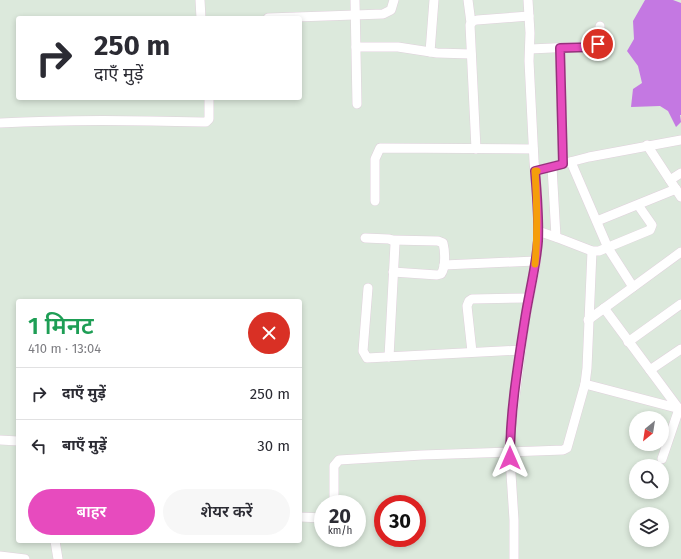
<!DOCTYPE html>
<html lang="hi">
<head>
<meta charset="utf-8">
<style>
	body { margin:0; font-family:"Fira Sans","Noto Sans Devanagari",sans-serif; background:#f7f7f7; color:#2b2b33; height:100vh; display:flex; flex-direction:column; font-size:15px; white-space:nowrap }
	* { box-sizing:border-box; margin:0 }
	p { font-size:13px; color:#7c7c81 }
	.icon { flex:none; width:22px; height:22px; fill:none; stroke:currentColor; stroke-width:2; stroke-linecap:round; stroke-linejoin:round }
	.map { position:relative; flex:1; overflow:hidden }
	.panel { position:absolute; left:16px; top:299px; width:286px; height:244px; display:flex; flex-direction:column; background:#fff; border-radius:4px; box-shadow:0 2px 6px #0003 }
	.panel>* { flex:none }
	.banner { position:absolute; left:16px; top:16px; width:286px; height:84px; border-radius:4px; box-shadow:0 2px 6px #0003; background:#fff; color:#2b2b33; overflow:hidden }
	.needle { width:26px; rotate:210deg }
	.fabs { position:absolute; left:629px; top:411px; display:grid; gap:8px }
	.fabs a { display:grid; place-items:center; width:40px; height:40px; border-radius:50%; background:#fff; box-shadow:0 2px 6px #0003; font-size:20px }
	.speed { position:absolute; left:314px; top:495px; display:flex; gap:8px; font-size:20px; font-weight:700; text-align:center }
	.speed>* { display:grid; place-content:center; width:52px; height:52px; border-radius:50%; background:#fff; box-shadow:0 2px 6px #0003; line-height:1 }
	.speed small { font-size:10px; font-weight:400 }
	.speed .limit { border:6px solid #d22; background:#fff; color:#111 }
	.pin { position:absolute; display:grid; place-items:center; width:34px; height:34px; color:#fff; margin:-17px; border:2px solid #fff; border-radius:50%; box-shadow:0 1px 4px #0007 }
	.me { position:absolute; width:44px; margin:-22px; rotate:0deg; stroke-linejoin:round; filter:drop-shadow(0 0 3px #0008) }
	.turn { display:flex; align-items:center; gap:14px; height:84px; padding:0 12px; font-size:18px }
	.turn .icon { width:52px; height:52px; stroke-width:2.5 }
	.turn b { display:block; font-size:28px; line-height:34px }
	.round { display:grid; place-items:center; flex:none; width:42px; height:42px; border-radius:21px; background:#f7f7f7 }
	.head { display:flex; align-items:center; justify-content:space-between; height:68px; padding:0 12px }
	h1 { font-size:24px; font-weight:600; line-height:30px; color:#1e9e55 }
	.cta { display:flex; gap:8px; margin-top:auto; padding:8px 12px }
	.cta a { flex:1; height:46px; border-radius:24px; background:#e74bbe; color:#fff; font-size:16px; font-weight:600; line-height:46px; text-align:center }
	.cta a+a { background:#f7f7f7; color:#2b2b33 }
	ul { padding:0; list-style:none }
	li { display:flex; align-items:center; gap:12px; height:52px; padding:0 12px; border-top:1px solid #e1e1e2 }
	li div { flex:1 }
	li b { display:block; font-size:15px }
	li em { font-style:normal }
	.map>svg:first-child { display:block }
	.water { fill:#c478e2 }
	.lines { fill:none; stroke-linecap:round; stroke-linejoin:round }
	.minor-casing { stroke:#e0d1dc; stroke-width:10 }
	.minor { stroke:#fff; stroke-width:9 }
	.route-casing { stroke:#96317c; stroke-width:10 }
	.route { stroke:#e74bbe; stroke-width:7 }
	.slow { stroke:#f59e0b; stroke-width:7 }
</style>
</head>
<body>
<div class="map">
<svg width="681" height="559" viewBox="0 0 681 559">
	<rect width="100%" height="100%" fill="#dce9dc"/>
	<path class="water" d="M645,0H673L681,3V115H680L681,122L676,127L668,111L660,106L631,107L633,89L642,83L638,66L627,51L634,39L633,21Z"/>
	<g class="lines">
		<defs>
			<g id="minor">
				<path d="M200,0L201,18"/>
				<path d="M355,0L357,104"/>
				<path d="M468,0L471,23"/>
				<path d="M268,18L383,14L391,10L394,0"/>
				<path d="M356,47H398L437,53L471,54"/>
				<path d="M560,48L563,164"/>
				<path d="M530,49L596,46L599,44L600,26"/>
				<path d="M430,52L434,0"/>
				<path d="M0,123C68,119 135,120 203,122H206L209,119V98"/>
				<path d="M647,145L681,197"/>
				<path d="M476,149L470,25L473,21L477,20L529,16"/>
				<path d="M571,162L608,248L633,287"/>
				<path d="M552,167L556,237"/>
				<path d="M535,171L589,157L681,140"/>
				<path d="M670,180L681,173"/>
				<path d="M375,201V159L380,148L533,149"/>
				<path d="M597,221L676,189"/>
				<path d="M538,231L561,239L592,251H599L650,230L652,225L638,205"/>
				<path d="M365,238L389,239L394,241L395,244L389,357"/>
				<path d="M392,240L438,241L443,243C445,251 446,267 441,274L437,275L393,272"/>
				<path d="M444,265L535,261"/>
				<path d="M368,288L363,351L367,358L521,350"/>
				<path d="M604,308L679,409L662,459"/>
				<path d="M588,320L681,252"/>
				<path d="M628,342L681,304"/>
				<path d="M472,352L467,306L469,301L472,299L529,298"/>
				<path d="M650,370L681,349"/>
				<path d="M585,384L680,409"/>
				<path d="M0,440L18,441"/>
				<path d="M334,504V466L339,460L422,455L563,450L567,448L585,384L587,368L592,251"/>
				<path d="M300,517L323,518"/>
				<path d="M55,541L58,559"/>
				<path d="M0,556L25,559"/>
				<path d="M514,559V520L510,458V435L525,319L535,269L538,240V206L534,161L529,61L530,33L528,0"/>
			</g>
		</defs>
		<use href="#minor" class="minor-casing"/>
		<use href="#minor" class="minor"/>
	</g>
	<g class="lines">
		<defs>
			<path id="route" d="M510,458C510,412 518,364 525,319C529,293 536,267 538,241C539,218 537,194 535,171L563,164L560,48L594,47L598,44"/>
		</defs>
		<use href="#route" class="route-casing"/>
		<use href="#route" class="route"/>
		<path class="slow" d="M535,264C538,232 537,202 535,171H537"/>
	</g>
</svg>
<div class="fabs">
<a><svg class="needle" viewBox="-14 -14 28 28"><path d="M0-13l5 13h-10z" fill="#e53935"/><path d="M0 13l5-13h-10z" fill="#7c7c81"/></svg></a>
<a><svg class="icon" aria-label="search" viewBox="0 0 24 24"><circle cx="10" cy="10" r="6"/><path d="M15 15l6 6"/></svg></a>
<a><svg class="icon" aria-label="layers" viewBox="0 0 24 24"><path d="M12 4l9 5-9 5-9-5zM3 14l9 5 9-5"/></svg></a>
</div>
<div class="speed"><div>20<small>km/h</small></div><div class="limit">30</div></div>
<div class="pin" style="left:598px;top:44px;background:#d93025"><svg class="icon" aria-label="arrive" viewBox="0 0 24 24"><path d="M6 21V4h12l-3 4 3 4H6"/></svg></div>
<svg class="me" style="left:510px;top:458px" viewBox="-20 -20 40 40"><path d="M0-17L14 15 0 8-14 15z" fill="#e74bbe" stroke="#fff" stroke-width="4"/></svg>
<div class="banner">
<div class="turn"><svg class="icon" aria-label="right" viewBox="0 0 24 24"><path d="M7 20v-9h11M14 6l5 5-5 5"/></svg><div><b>250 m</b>दाएँ मुड़ें</div></div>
</div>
<section class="panel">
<div class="head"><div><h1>1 मिनट</h1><p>410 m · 13:04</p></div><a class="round" style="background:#d93025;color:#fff"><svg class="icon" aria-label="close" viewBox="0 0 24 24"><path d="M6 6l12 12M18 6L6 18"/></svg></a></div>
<ul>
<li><svg class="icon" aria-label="right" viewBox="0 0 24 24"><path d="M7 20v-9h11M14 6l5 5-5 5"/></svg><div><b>दाएँ मुड़ें</b></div><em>250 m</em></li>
<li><svg class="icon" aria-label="left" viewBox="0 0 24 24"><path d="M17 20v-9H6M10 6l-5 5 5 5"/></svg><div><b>बाएँ मुड़ें</b></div><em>30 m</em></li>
</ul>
<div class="cta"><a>बाहर</a><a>शेयर करें</a></div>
</section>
</div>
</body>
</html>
